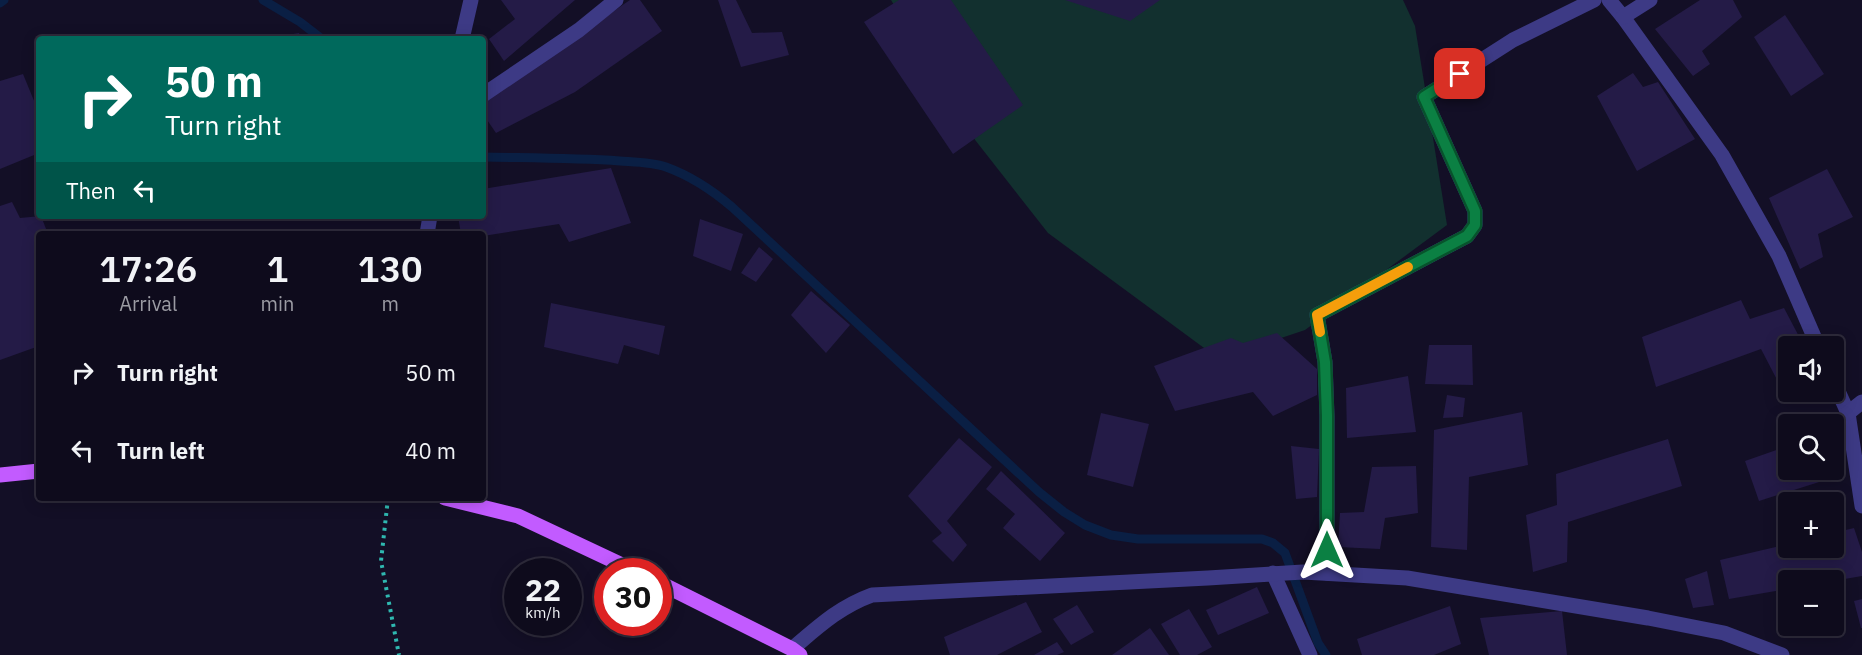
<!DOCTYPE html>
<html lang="en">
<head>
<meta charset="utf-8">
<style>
	body { margin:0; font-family:"IBM Plex Sans",sans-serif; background:#171425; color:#f1f3f6; height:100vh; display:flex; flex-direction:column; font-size:22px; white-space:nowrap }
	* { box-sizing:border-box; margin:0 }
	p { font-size:20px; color:#9b9ba3 }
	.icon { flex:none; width:33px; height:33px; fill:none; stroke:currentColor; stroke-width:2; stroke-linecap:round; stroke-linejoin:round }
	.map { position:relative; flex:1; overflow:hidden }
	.drawer { position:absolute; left:36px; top:231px; width:450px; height:270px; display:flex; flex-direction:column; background:#0e0b1c; border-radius:6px; box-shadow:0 3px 15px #0003,0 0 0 2px #2e2b3b }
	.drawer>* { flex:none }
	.top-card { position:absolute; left:36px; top:36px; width:450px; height:183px; border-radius:6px; box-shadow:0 3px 15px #0003,0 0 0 2px #2e2b3b; background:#00695c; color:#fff; overflow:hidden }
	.tools { position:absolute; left:1778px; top:336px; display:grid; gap:12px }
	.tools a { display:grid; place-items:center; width:66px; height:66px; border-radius:6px; background:#0e0b1c; box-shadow:0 3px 15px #0003,0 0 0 2px #2e2b3b; font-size:30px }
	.speed { position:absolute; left:504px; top:558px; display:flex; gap:12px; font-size:30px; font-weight:700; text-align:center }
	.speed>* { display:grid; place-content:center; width:78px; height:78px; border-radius:50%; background:#0e0b1c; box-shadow:0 3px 15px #0003,0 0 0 2px #2e2b3b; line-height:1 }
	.speed small { font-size:15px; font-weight:400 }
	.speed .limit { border:9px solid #d22; background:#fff; color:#111 }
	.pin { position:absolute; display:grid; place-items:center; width:51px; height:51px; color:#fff; margin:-26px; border-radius:12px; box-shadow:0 3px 9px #0006 }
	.me { position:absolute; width:66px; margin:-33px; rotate:0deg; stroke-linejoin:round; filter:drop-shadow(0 0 4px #0008) }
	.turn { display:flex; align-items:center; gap:21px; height:126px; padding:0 30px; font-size:27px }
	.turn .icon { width:78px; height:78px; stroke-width:2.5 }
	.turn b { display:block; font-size:42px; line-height:51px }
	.then { display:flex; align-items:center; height:57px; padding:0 30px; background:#0003; gap:12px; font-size:22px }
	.eta { display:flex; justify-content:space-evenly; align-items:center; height:102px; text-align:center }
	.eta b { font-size:36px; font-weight:600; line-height:42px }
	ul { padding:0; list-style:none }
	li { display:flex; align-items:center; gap:18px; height:78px; padding:0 30px }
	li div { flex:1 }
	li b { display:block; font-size:22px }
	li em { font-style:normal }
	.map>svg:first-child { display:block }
	.green { fill:#12302f }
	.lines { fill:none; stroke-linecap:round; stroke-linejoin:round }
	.stream { stroke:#0a1f44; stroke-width:9 }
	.building { fill:#241b47 }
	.path { stroke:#2fb8b0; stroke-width:4; stroke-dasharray:3 4.5; stroke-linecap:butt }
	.minor { stroke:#3d3a85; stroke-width:15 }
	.major { stroke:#c25bff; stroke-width:15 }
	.route-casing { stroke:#07532c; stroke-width:15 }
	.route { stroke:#0b8043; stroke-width:10 }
	.slow { stroke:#f59e0b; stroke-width:10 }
</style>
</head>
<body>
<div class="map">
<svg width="1862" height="655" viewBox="0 0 1862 655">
	<rect width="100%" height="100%" fill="#130f26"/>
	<path class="green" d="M891,0H1403L1415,26L1447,225L1305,330L1219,359L1048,233L972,136Z"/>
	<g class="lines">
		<g class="stream">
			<path d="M263,0L300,22L322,39"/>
			<path d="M0,3L4,0"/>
			<path d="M483,157C529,158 575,158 620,161C635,162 652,162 666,167C691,176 712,190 732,207L1039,492L1064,512L1085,525L1111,535L1138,539H1262L1273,543L1285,553L1318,643L1326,655"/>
		</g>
	</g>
	<g class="building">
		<path d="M501,0H575L504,61L489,39L515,19Z"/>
		<path d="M630,0H640L662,31L575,92L496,133L483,114V100Z"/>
		<path d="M718,0H736L752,33L782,32L789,55L741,67Z"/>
		<path d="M899,0H951L1023,105L953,154L864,22Z"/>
		<path d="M1065,0H1160L1130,21Z"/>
		<path d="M1700,0H1733L1742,17L1702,51L1710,64L1693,76L1655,29Z"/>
		<path d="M1785,15L1824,74L1791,96L1754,37Z"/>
		<path d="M299,33L301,39H270V38Z"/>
		<path d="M1633,73L1643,87L1658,82L1695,139L1637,171L1597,96Z"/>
		<path d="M23,74L39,113V153L0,169V81Z"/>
		<path d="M611,168L631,223L569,242L559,224L483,236V234H461L458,216H483V189Z"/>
		<path d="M1827,169L1853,217L1818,234L1823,257L1800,269L1769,198Z"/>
		<path d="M12,202L20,218L41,216L48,234H39V346L0,360V206Z"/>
		<path d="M700,219L743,234L731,271L693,256Z"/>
		<path d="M759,247L773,259L756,282L741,273Z"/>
		<path d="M811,291L850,325L826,353L791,315Z"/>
		<path d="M1741,300L1750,319L1784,308L1804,346H1788V392H1808L1788,401L1761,349L1656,387L1642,337Z"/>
		<path d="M551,303L665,326L659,355L624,345L618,364L544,347Z"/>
		<path d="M1277,333L1317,369V395L1273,416L1253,392L1175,411L1154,366L1231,338L1243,343Z"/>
		<path d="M1429,345H1472L1473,385L1425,384Z"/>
		<path d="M1408,376L1416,432L1347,438L1346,388Z"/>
		<path d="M1447,395L1465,398L1463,417L1443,418Z"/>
		<path d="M1522,412L1528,465L1469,477L1467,550L1431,547L1434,430Z"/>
		<path d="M1101,413L1149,424L1133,487L1087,475Z"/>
		<path d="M959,438L992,467L947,521L967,545L953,562L932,541L942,533L908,496Z"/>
		<path d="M1668,439L1682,486L1568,522L1567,562L1533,572L1526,515L1557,505L1556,474Z"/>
		<path d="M1291,446L1319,449L1317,497L1296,499Z"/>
		<path d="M1788,446V470H1834L1835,477L1759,501L1745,461Z"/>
		<path d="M1416,466L1418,513L1385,518L1380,549L1338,547L1340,513L1364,512L1372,467Z"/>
		<path d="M1001,471L1065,533L1040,561L1003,528L1015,514L986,489Z"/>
		<path d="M1854,528L1862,552V576L1833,581L1788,580V589L1729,599L1720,560L1788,544V548H1833V533Z"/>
		<path d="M1707,571L1714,605L1693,608L1685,579Z"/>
		<path d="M1257,587L1269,613L1218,635L1206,610Z"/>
		<path d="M1862,599V628H1861L1854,601Z"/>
		<path d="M1026,602L1042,632L997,655H950L944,637Z"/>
		<path d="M1077,605L1094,632L1071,645L1053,619Z"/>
		<path d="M1450,606L1461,644L1434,655H1362L1357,639Z"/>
		<path d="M1189,609L1212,647L1197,655H1180L1161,624Z"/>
		<path d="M1562,611L1567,655H1489L1480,618Z"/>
		<path d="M1150,628L1169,655H1112Z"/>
		<path d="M1057,642L1064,652L1057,655H1034Z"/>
	</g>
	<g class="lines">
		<path class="path" d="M388,498L381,561L399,655"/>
		<g class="minor">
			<path d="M1609,0L1623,17L1722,155L1779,256L1818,346"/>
			<path d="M1623,17L1650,0"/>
			<path d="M462,39L471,0"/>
			<path d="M483,95L579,30L616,0"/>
			<path d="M427,234L430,216"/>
			<path d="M1833,380L1848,413L1862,506"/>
			<path d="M1848,413L1862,402"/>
			<path d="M1273,573L1310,655"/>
			<path d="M1327,573V416L1325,362L1317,315L1467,236L1475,225V211L1424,97L1513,40L1594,0"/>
			<path d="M792,649C818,627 839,607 872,595L1208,578L1303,572L1407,578L1648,618L1724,633L1782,655"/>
		</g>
		<g class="major">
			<path d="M0,475L39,471"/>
			<path d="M445,498L518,516L637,572"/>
			<path d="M658,582L792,649L800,655"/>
		</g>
	</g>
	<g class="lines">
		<defs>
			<path id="route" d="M1327,550V416L1325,362L1317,315L1467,236L1475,225V211L1424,97L1460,74"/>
		</defs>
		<use href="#route" class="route-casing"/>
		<use href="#route" class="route"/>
		<path class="slow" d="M1320,332L1317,315L1408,267"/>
	</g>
</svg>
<div class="tools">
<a><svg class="icon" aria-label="sound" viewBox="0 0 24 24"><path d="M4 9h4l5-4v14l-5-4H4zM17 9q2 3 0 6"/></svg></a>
<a><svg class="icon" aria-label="search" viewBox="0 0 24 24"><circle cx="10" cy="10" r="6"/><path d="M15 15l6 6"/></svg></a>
<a>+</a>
<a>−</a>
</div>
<div class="speed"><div>22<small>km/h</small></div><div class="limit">30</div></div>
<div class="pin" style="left:1460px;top:74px;background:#d93025"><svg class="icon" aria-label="arrive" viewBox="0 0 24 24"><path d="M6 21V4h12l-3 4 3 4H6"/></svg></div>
<svg class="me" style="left:1327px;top:550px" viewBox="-20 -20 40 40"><path d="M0-17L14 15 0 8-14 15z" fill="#0b8043" stroke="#fff" stroke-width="4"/></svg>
<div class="top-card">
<div class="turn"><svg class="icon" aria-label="right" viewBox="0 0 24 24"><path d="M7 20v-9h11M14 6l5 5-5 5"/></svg><div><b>50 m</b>Turn right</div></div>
<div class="then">Then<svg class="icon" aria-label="left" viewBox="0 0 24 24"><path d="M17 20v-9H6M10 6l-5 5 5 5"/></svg></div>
</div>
<section class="drawer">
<div class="eta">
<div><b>17:26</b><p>Arrival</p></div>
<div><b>1</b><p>min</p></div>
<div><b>130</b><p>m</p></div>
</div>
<ul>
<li><svg class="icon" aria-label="right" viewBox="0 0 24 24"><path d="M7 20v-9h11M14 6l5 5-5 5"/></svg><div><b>Turn right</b></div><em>50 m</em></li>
<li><svg class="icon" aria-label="left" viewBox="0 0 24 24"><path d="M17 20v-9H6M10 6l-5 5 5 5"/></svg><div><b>Turn left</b></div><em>40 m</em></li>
</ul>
</section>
</div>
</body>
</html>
